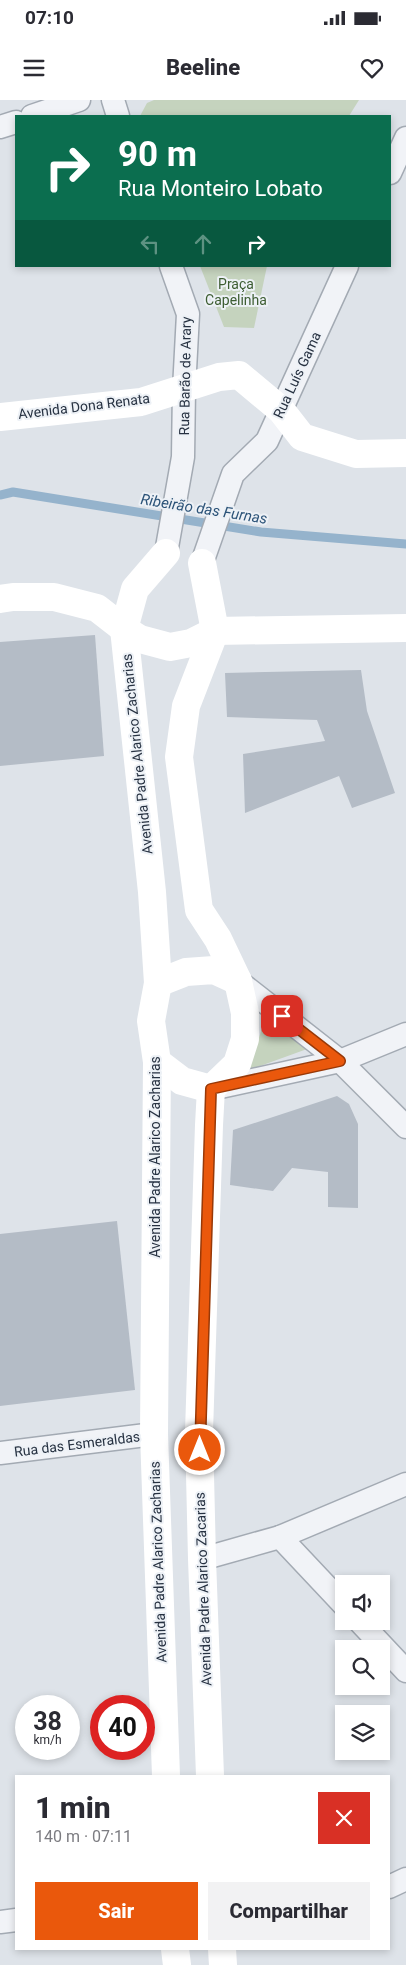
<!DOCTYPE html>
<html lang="pt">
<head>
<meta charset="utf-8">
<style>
	body { margin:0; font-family:Roboto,sans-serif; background:#f2f2f3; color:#2b2b33; height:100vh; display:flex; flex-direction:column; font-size:19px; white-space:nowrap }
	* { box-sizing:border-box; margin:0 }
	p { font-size:16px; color:#7c7c81 }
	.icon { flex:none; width:28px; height:28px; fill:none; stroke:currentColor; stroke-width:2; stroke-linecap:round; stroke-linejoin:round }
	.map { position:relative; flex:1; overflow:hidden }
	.drawer { position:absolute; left:15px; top:1675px; width:375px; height:175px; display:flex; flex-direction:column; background:#fff; border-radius:0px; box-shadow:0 2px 8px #0003 }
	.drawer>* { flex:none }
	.guide { position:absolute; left:15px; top:15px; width:376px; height:152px; border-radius:0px; box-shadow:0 2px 8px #0003; background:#0b6e4f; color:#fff; overflow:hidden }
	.controls { position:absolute; left:335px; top:1475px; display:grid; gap:10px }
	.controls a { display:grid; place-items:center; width:55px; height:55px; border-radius:0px; background:#fff; box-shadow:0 2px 8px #0003; font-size:25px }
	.speed { position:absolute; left:15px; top:1595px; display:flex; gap:10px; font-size:25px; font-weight:700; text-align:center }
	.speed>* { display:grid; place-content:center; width:65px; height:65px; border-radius:50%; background:#fff; box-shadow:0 2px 8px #0003; line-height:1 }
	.speed small { font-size:12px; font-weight:400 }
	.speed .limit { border:8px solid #d22; background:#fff; color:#111 }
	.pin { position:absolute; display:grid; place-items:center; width:42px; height:42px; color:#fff; margin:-21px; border-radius:10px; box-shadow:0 2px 8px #0006 }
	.me { position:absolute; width:55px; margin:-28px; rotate:0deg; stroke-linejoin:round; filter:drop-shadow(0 0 4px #0008) }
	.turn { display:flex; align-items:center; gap:18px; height:105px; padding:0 20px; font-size:22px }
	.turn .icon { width:65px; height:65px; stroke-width:2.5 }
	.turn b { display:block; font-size:35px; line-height:42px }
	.lanes { display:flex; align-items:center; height:48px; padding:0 20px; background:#0003; justify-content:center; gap:25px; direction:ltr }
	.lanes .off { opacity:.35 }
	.round { display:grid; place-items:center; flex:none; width:52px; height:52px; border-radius:0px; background:#f2f2f3 }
	.overview { display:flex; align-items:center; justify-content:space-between; height:85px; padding:0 20px }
	h1 { font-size:30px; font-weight:800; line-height:38px }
	.cta { display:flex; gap:10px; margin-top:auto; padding:10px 20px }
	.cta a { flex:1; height:58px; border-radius:0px; background:#ea580c; color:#fff; font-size:20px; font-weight:800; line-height:58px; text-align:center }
	.cta a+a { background:#f2f2f3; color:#2b2b33 }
	.status { display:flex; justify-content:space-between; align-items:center; height:35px; padding:0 25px; background:#fff; direction:ltr }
	.status svg { height:14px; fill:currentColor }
	header { display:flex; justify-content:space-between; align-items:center; height:65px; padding:0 20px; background:#fff; font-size:22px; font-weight:800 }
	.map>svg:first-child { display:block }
	.green { fill:#c5d3be }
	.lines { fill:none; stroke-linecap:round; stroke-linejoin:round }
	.stream { stroke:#95b3cc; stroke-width:9 }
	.building { fill:#b4bcc6 }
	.street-casing { stroke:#a3aab3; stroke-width:25 }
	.street { stroke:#f1f3f7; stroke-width:22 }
	.secondary { stroke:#fff; stroke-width:28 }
	.route-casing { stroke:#983908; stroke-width:12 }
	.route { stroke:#ea580c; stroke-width:9 }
	.labels { text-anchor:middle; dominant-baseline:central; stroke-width:4; stroke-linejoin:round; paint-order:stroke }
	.park-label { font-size:14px; fill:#3d5d32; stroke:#edf1f6 }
	.street-label { font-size:14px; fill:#263141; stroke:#edf1f6 }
	.water-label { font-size:15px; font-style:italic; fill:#2c5378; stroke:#edf1f6 }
</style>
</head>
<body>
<div class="status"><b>07:10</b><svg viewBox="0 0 49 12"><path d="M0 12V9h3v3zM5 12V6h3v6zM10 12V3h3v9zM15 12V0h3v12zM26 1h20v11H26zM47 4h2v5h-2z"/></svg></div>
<header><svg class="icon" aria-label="menu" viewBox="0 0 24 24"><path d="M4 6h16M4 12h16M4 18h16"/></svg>Beeline<svg class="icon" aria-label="heart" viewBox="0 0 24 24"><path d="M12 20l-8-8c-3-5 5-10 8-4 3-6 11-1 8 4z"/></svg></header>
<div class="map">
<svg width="406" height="1865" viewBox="0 0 406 1865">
	<rect width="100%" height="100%" fill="#dee3e9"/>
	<g class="green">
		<path d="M154,0H359L349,16H140L147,3Z"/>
		<path d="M200,166H267L254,228L224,227Z"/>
		<path d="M266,915L307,949L249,970Z"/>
	</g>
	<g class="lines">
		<path class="stream" d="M0,395L13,392L261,432L406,444"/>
	</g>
	<g class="building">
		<path d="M95,535L104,656L0,666V542Z"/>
		<path d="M361,570L367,611L395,693L352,708L339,676L245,713L243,654L325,641L317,620L227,617L225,573Z"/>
		<path d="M337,996L349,1004L358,1024V1108L328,1107V1072L292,1068L273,1091L230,1085L233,1030Z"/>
		<path d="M117,1121L135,1290L0,1306V1134Z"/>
	</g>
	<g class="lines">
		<defs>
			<g id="street">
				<path d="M113,0L118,16"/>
				<path d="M32,16L79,0"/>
				<path d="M0,27L16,22"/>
				<path d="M390,73L406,38"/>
				<path d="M166,453L183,357L184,289L188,214L171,166"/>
				<path d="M202,463L233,374L267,341L347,166"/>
				<path d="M238,881L340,961L406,1027"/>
				<path d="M211,989L340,961L406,934"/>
				<path d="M0,1353L154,1334"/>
				<path d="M280,1437L344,1505"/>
				<path d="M202,1459L280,1437L406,1384"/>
				<path d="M359,1521L406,1571"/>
				<path d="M389,1787L406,1779"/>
				<path d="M0,1822L16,1820"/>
			</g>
		</defs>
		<use href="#street" class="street-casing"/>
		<use href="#street" class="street"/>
		<g class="secondary">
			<path d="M0,317L141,302L219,277L239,275L281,310L302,337L356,354L406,353"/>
			<path d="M166,453L135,489L124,529L152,792L158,883L151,921L157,962L154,1334L166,1676"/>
			<path d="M202,463L215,531L186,606L179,657L199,810L218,839L238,881L245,913V939L237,964L211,989L209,1025L199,1332L202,1459L210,1676"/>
			<path d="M0,499L13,497H54L97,508L124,529L140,539L170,547L191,543L215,531L406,528"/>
			<path d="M158,883L186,872L214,870L238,881"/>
			<path d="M157,962L182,981L211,989"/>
			<path d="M175,1849L177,1865"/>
			<path d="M222,1849L223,1865"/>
		</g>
	</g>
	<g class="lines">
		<defs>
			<path id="route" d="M200,1350L211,989L340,961L282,916"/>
		</defs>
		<use href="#route" class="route-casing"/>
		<use href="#route" class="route"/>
	</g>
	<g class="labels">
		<g class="park-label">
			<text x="236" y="184">Praça<tspan x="236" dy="16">Capelinha</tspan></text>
		</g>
		<g class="street-label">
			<text transform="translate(297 275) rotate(-65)">Rua Luís Gama</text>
			<text transform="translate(185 276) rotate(-89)">Rua Barão de Arary</text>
			<text transform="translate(84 306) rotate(-7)">Avenida Dona Renata</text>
			<text transform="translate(137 654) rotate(-96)">Avenida Padre Alarico Zacharias</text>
			<text transform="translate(155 1057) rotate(-90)">Avenida Padre Alarico Zacharias</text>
			<text transform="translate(77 1344) rotate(-7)">Rua das Esmeraldas</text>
			<text transform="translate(158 1462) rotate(-92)">Avenida Padre Alarico Zacharias</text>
			<text transform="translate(203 1489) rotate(-92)">Avenida Padre Alarico Zacarias</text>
		</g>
		<g class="water-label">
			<text transform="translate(204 409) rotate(9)">Ribeirão das Furnas</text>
		</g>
	</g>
</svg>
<div class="controls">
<a><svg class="icon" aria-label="sound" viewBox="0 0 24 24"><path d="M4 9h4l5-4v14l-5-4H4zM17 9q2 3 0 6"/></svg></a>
<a><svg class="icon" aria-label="search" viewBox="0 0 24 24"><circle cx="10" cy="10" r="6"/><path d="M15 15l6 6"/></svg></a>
<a><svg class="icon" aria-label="layers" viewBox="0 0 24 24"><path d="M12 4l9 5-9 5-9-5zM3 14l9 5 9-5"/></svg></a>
</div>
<div class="speed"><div>38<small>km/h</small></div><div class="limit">40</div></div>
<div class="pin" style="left:282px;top:916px;background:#d93025"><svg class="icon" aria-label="arrive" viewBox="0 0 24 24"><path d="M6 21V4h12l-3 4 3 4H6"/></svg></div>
<svg class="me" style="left:200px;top:1350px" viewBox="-20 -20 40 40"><circle r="17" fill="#ea580c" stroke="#fff" stroke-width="3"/><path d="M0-11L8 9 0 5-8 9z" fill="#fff"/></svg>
<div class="guide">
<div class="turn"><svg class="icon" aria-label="right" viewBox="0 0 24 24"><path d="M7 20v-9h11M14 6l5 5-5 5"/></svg><div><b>90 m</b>Rua Monteiro Lobato</div></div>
<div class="lanes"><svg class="icon off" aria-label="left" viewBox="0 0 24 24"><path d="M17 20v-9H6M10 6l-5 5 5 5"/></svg><svg class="icon off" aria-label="ahead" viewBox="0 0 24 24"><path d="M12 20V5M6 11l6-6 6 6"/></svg><svg class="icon" aria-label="right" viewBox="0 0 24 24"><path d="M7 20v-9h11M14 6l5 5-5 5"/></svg></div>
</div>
<section class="drawer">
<div class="overview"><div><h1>1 min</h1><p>140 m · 07:11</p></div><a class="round" style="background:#d93025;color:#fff"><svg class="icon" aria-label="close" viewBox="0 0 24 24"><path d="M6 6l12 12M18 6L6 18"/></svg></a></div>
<div class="cta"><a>Sair</a><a>Compartilhar</a></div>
</section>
</div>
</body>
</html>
